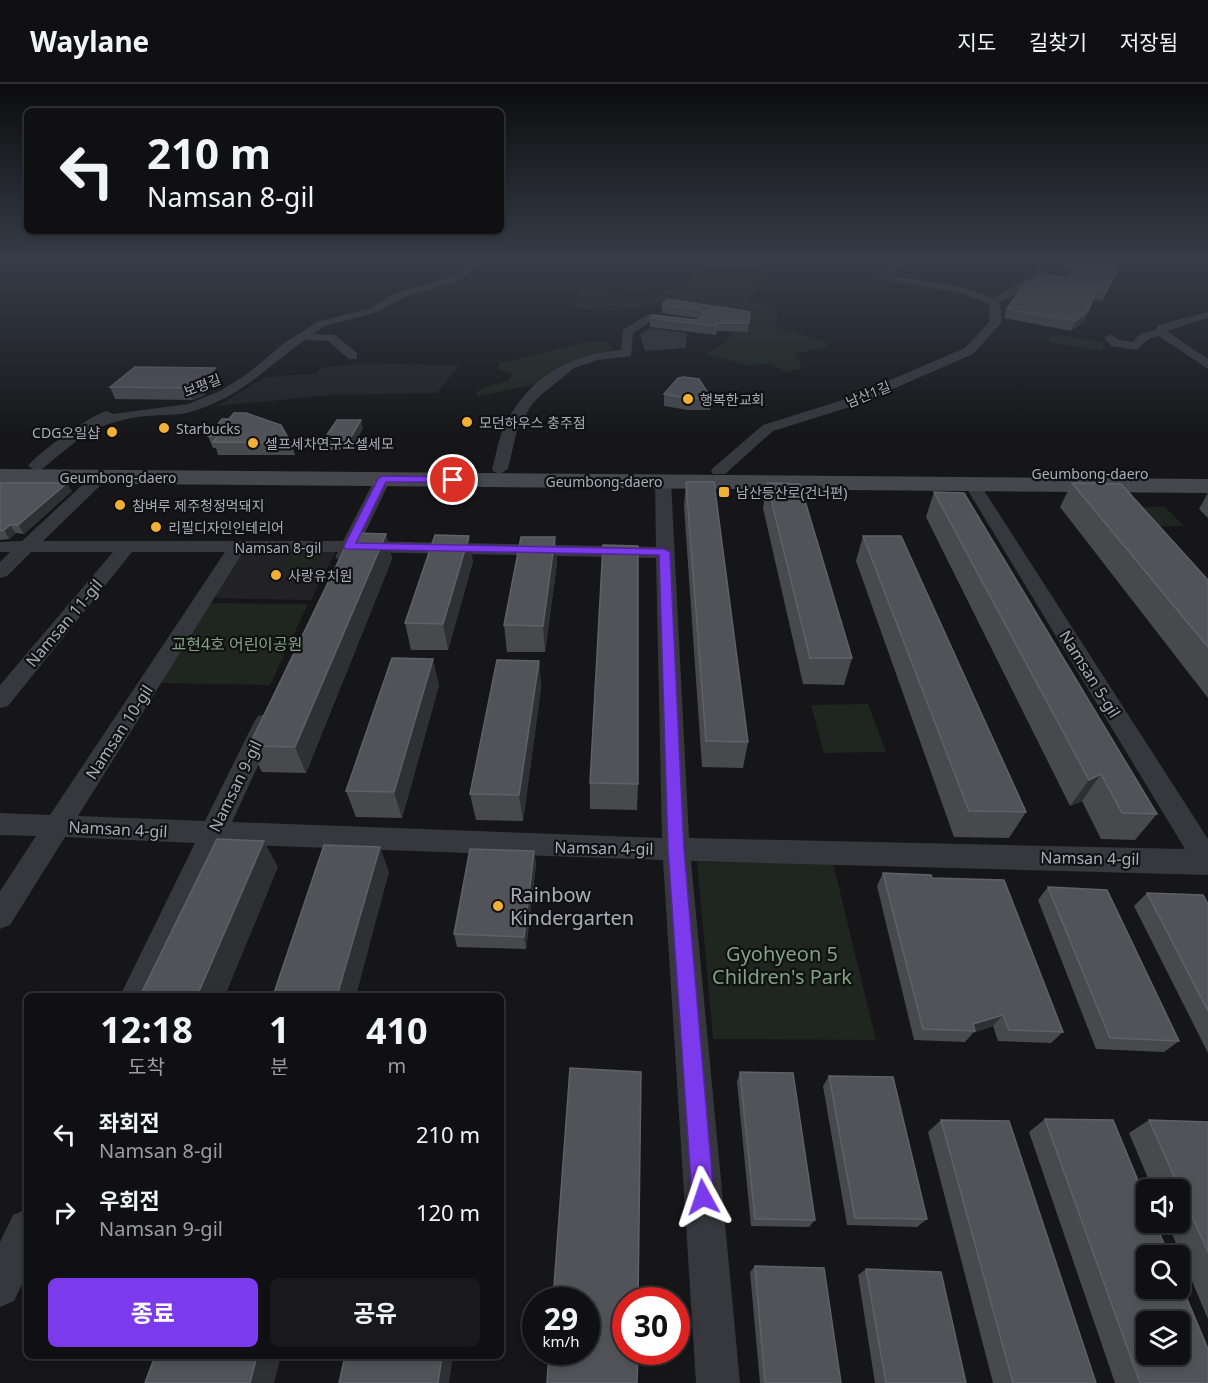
<!DOCTYPE html>
<html lang="ko">
<head>
<meta charset="utf-8">
<style>
	body { margin:0; font-family:"Noto Sans","Noto Sans KR",sans-serif; background:#19191b; color:#f1f3f6; height:100vh; display:flex; flex-direction:column; font-size:22px; white-space:nowrap }
	* { box-sizing:border-box; margin:0 }
	p { font-size:20px; color:#9c9d9f }
	.icon { flex:none; width:33px; height:33px; fill:none; stroke:currentColor; stroke-width:2; stroke-linecap:round; stroke-linejoin:round }
	.map { position:relative; flex:1; overflow:hidden }
	.details { position:absolute; left:24px; top:909px; width:480px; height:366px; display:flex; flex-direction:column; background:#101012; border-radius:9px; box-shadow:0 3px 9px #0003,0 0 0 2px #303032 }
	.details>* { flex:none }
	.top-card { position:absolute; left:24px; top:24px; width:480px; height:126px; border-radius:9px; box-shadow:0 3px 9px #0003,0 0 0 2px #303032; background:#101012; color:#f1f3f6; overflow:hidden }
	.controls { position:absolute; left:1136px; top:1095px; display:grid; gap:12px }
	.controls a { display:grid; place-items:center; width:54px; height:54px; border-radius:9px; background:#101012; box-shadow:0 3px 9px #0003,0 0 0 2px #303032; font-size:30px }
	.speed { position:absolute; left:522px; top:1203px; display:flex; gap:12px; font-size:30px; font-weight:700; text-align:center }
	.speed>* { display:grid; place-content:center; width:78px; height:78px; border-radius:50%; background:#101012; box-shadow:0 3px 9px #0003,0 0 0 2px #303032; line-height:1 }
	.speed small { font-size:15px; font-weight:400 }
	.speed .limit { border:9px solid #d22; background:#fff; color:#111 }
	.pin { position:absolute; display:grid; place-items:center; width:51px; height:51px; color:#fff; margin:-26px; border:3px solid #fff; border-radius:50%; box-shadow:0 2px 6px #0007 }
	.me { position:absolute; width:66px; margin:-33px; rotate:355deg; stroke-linejoin:round; filter:drop-shadow(0 0 4px #0008) }
	.turn { display:flex; align-items:center; gap:21px; height:126px; padding:0 24px; font-size:27px }
	.turn .icon { width:78px; height:78px; stroke-width:2.5 }
	.turn b { display:block; font-size:42px; line-height:51px }
	.eta { display:flex; justify-content:space-evenly; align-items:center; height:102px; text-align:center }
	.eta b { font-size:36px; font-weight:700; line-height:42px }
	.cta { display:flex; gap:12px; margin-top:auto; padding:12px 24px }
	.cta a { flex:1; height:69px; border-radius:9px; background:#7c3aed; color:#fff; font-size:24px; font-weight:700; line-height:69px; text-align:center }
	.cta a+a { background:#19191b; color:#f1f3f6 }
	ul { padding:0; list-style:none }
	li { display:flex; align-items:center; gap:18px; height:78px; padding:0 24px }
	li div { flex:1 }
	li b { display:block; font-size:22px }
	li em { font-style:normal }
	header { display:flex; align-items:center; gap:36px; box-sizing:border-box; height:84px; padding:0 30px; background:#101012; border-bottom:2px solid #303032 }
	header strong { font-size:28px }
	nav { display:flex; gap:33px; margin-inline-start:auto; font-size:21px }
	.map>svg:first-child { display:block }
	.built { fill:#222225 }
	.green { fill:#1e261f }
	.water { fill:#2c353c }
	.lines { fill:none; stroke-linecap:round; stroke-linejoin:round }
	.street { fill:#37383d; fill-rule:evenodd }
	.secondary { fill:#45474d; fill-rule:evenodd }
	.wall { fill:#47494d }
	.shaded-wall { fill:#2f3033 }
	.building { fill:#525359; stroke:#5f6168; stroke-width:1.5; fill-rule:evenodd }
	.route { fill:#7c3aed; stroke:#51269a; stroke-width:1.5 }
	.poi-dot { fill:#f2b134; stroke:#111113; stroke-width:2 }
	.labels { text-anchor:middle; dominant-baseline:central; stroke-width:4.5; stroke-linejoin:round; paint-order:stroke }
	.far-street-label { font-size:14px; fill:#a8adb8; stroke:#111113 }
	.far-poi-label { font-size:14px; fill:#a8adb8; stroke:#111113; text-anchor:start }
	.street-label { font-size:16px; fill:#a8adb8; stroke:#111113 }
	.park-label { font-size:16px; fill:#7fa381; stroke:#111113 }
	.near-poi-label { font-size:20px; fill:#a8adb8; stroke:#111113; text-anchor:start }
	.near-park-label { font-size:20px; fill:#7fa381; stroke:#111113 }
</style>
</head>
<body>
<header>
<strong>Waylane</strong>
<nav><a>지도</a><a>길찾기</a><a>저장됨</a></nav>
</header>
<div class="map">
<svg width="1208" height="1299" viewBox="0 0 1208 1299">
	<rect width="100%" height="100%" fill="#161618"/>
	<g class="built">
		<path d="M368,279L459,282L437,309L331,311L217,322L265,293L316,290L321,284Z"/>
		<path d="M244,465L336,467L311,516L212,514Z"/>
	</g>
	<g class="green">
		<path d="M742,178L764,182L757,203L746,218L778,223L776,244L822,256L829,262L795,270L802,284L786,288L770,280L746,281L706,270C721,263 732,255 736,239L685,219L657,218L646,223L601,227L569,223L578,214L580,203L642,214L685,200L706,179Z"/>
		<path d="M1051,250L1104,258L1103,267L1048,258Z"/>
		<path d="M591,257L607,258L615,265L558,283L540,299L478,312L476,309L482,304L508,297L512,289L497,285L500,279Z"/>
		<path d="M1115,422L1165,423L1184,442H1132Z"/>
		<path d="M292,469L320,470L311,486H282Z"/>
		<path d="M210,519L308,520L270,601L160,599Z"/>
		<path d="M868,620L886,668L824,669L811,621Z"/>
		<path d="M697,778L833,779L876,956L713,955Z"/>
	</g>
	<path class="water" d="M651,244L687,249L686,264L645,267L640,250Z"/>
	<g class="lines">
		<g class="street">
			<path d="M484,173H498L476,181L471,188L456,198L404,213L378,228L325,242L314,250L335,251L357,269V275H349L328,257L305,256C265,284 246,309 197,326C178,333 156,330 137,333C90,341 77,357 42,385L36,387L28,382C39,368 90,331 107,327L113,330L188,320L220,307L247,290L283,260L317,238L370,224L396,209L448,194L465,184L470,177Z"/>
			<path d="M855,173L895,176L898,173H908L890,191L963,203L993,214L1034,191L1040,173H1050L1042,195L1000,219L1002,238L973,270L856,321L773,347L725,390H713L711,387L713,384L763,341L846,315L965,264L990,237L989,220L961,209L879,195V191L890,181Z"/>
			<path d="M1208,228V234L1167,247L1208,275V285L1159,252L1149,255L1136,266L1111,262L1104,254L1110,250L1119,256L1133,258L1141,249L1156,246L1158,241Z"/>
			<path d="M649,230L683,234L689,237L683,240L651,237L633,249L631,272L598,276L574,284L541,311L532,320L517,346L508,385L500,390L494,388L492,385C496,372 498,357 503,345C527,294 567,271 621,266L623,246Z"/>
			<path d="M100,388L108,393L106,396L43,457H343L375,395L383,390L391,395L361,457L656,463L655,397L657,394H669L671,397L689,754L1185,765L964,400L966,397H978L1208,755V791L691,777L740,1299H696L663,776L222,760L152,912H120L195,759L65,753L10,841L0,845V807L36,752L0,751V729L50,731L225,468H132L8,622L0,624V601L113,468H31L7,492L0,494V478L10,468H0V458L22,457L94,390ZM243,468H338L335,473L344,479L351,477L356,468L656,474L662,754L232,738L278,638L274,632L266,630L258,632L254,638L205,737L78,732Z"/>
			<path d="M27,1125V1190L14,1217L0,1223V1158L13,1131Z"/>
		</g>
		<path class="secondary" d="M0,385L1208,395V409L0,399Z"/>
	</g>
	<g class="wall">
		<path d="M1062,173H1097L1123,175L1102,217L1093,216L1084,237L1071,247L1004,234L1007,225L1068,195L1061,175Z"/>
		<path d="M662,221L750,228L748,248L717,247L716,251L650,243V234L699,235L697,234L662,229Z"/>
		<path d="M215,284L219,295L203,312L192,316L115,315L110,303Z"/>
		<path d="M664,310L711,314L710,326H688L664,322Z"/>
		<path d="M222,335L291,359L295,371H218L216,364H213L208,352Z"/>
		<path d="M363,344L350,366H325L322,358Z"/>
		<path d="M686,398L748,658L743,684L702,683L684,422Z"/>
		<path d="M0,399L72,407L24,450L16,449L9,455L0,456Z"/>
		<path d="M767,399L852,574L844,601L803,600L763,424Z"/>
		<path d="M1072,399L1208,496V614L1060,423Z"/>
		<path d="M934,408L1157,730L1135,756L1101,755L1082,717L1070,722L926,433Z"/>
		<path d="M1208,409V434L1199,425Z"/>
		<path d="M386,450L392,475L306,689L262,688L249,662Z"/>
		<path d="M863,452L1026,728L1009,754L954,753L856,477Z"/>
		<path d="M555,453L557,479L545,568H507L504,541Z"/>
		<path d="M473,477L448,566H411L405,539Z"/>
		<path d="M539,577L541,604L523,737L476,736L470,710Z"/>
		<path d="M439,601L402,734L356,733L346,707Z"/>
		<path d="M590,699L638,700L637,726L590,725Z"/>
		<path d="M534,767L536,780L526,865L457,863L454,850Z"/>
		<path d="M883,789L932,794L1063,948L1051,959L998,957L993,942L973,949L965,958L914,956L877,802Z"/>
		<path d="M1048,803L1179,957L1164,968L1096,965L1038,816Z"/>
		<path d="M1147,809L1208,820V969L1134,822Z"/>
		<path d="M740,988L815,1136L809,1143L751,1142L737,998Z"/>
		<path d="M829,992L927,1135L917,1143L847,1141L823,1002Z"/>
		<path d="M1045,1035L1208,1299H1115L1029,1048Z"/>
		<path d="M941,1036L1096,1299H993L928,1048Z"/>
		<path d="M1149,1036L1208,1038V1235L1167,1138H1179V1106H1153L1129,1049Z"/>
		<path d="M755,1182L841,1299H760L750,1188Z"/>
		<path d="M866,1185L966,1299H875L858,1191Z"/>
	</g>
	<g class="shaded-wall">
		<path d="M1123,175L1120,184L1102,217L1106,208Z"/>
		<path d="M1097,206L1084,237L1071,247L1075,237Z"/>
		<path d="M215,284L219,295L203,312L192,316L187,304Z"/>
		<path d="M361,336L363,344L350,366L348,358Z"/>
		<path d="M67,399L72,407L24,450L18,441Z"/>
		<path d="M10,441L16,449L9,455L4,446Z"/>
		<path d="M386,450L392,475L306,689L295,663Z"/>
		<path d="M469,452L473,477L448,566L443,540Z"/>
		<path d="M555,453L557,479L545,568L543,542Z"/>
		<path d="M433,575L439,601L402,734L394,708Z"/>
		<path d="M539,577L541,604L523,737L519,711Z"/>
		<path d="M1101,690L1082,717L1070,722L1089,696Z"/>
		<path d="M264,757L278,783L225,912H197Z"/>
		<path d="M380,763L389,788L356,912H337Z"/>
		<path d="M534,767L536,780L526,865L524,853Z"/>
		<path d="M1003,931L993,942L973,949L975,947L973,940Z"/>
		<path d="M257,1272H281L274,1299H250Z"/>
		<path d="M442,1272H453L449,1299H438Z"/>
	</g>
	<g class="building">
		<path d="M1067,173H1097L1123,175L1106,208L1097,206L1088,227L1075,237L1007,225L1022,203L1046,190L1076,196Z"/>
		<path d="M667,215L750,228L749,239H716L717,242L650,234L653,231L697,236L706,231L698,225L662,221Z"/>
		<path d="M135,283L215,284L198,300L187,304L110,303Z"/>
		<path d="M684,293L699,295L711,314L689,315L664,310L678,294Z"/>
		<path d="M234,329H246L281,341L291,359L213,358L218,352H208L222,335H229Z"/>
		<path d="M337,336H361L348,358H322Z"/>
		<path d="M686,398H714L748,658L706,657Z"/>
		<path d="M0,399H67L18,441H10L4,446L0,447Z"/>
		<path d="M767,399L800,400L852,574H810Z"/>
		<path d="M1072,399L1121,400L1208,496V563Z"/>
		<path d="M934,408L964,409L1157,730L1122,729L1101,690L1089,696Z"/>
		<path d="M352,449L386,450L295,663L249,662Z"/>
		<path d="M435,451L469,452L443,540L405,539Z"/>
		<path d="M863,452H901L1026,728L969,727Z"/>
		<path d="M521,453H555L543,542L504,541Z"/>
		<path d="M603,461L638,462V700L590,699Z"/>
		<path d="M392,574L433,575L394,708L346,707Z"/>
		<path d="M497,576L539,577L519,711L470,710Z"/>
		<path d="M217,755L264,757L197,912H140Z"/>
		<path d="M324,761L380,763L337,912H273Z"/>
		<path d="M470,765L534,767L524,853L454,850Z"/>
		<path d="M883,789L931,791L932,794L1004,796L1063,948L1009,946L1003,931L973,940L975,947L923,945Z"/>
		<path d="M1048,803L1107,806L1179,957L1110,954Z"/>
		<path d="M1147,809L1203,811L1208,820V927Z"/>
		<path d="M570,984L641,988L638,1216H626V1268H638L637,1299H547L549,1268H586V1216H553Z"/>
		<path d="M740,988L793,989L815,1136L755,1135Z"/>
		<path d="M829,992L893,993L927,1135L855,1134Z"/>
		<path d="M1045,1035L1113,1036L1146,1116V1138H1155L1169,1172H1146V1204H1179V1196L1208,1265V1299H1140ZM1146,1238H1179V1270H1146Z"/>
		<path d="M941,1036L1009,1037L1096,1299H1013Z"/>
		<path d="M1149,1036L1208,1038V1168Z"/>
		<path d="M755,1182L824,1184L841,1299H765Z"/>
		<path d="M866,1185L941,1188L966,1299H886Z"/>
		<path d="M155,1272H257L250,1299H145Z"/>
		<path d="M345,1272H442L438,1299H339Z"/>
	</g>
	<linearGradient id="sky" x2="0" y2="1"><stop stop-color="#0c0c0d"/><stop offset="0.49" stop-color="#363c48"/><stop offset="1" stop-color="#363c48" stop-opacity="0"/></linearGradient>
	<rect width="1208" height="355" fill="url(#sky)"/>
	<path class="route" d="M382,392L453,393L457,396L453,398H386L356,459L664,465L670,468L684,765L714,1113L711,1121L703,1124L696,1121L692,1113L668,765L659,471L345,465L344,462L378,395Z"/>
	<g class="poi-dot">
		<circle cx="688" cy="315" r="6"/>
		<circle cx="467" cy="338" r="6"/>
		<circle cx="164" cy="344" r="6"/>
		<circle cx="112" cy="348" r="6"/>
		<circle cx="253" cy="359" r="6"/>
		<rect x="718" y="402" width="12" height="12" rx="3"/>
		<circle cx="120" cy="421" r="6"/>
		<circle cx="156" cy="443" r="6"/>
		<circle cx="276" cy="491" r="6"/>
		<circle cx="498" cy="822" r="6"/>
	</g>
	<g class="labels">
		<g class="far-street-label">
			<text transform="translate(202 301) rotate(-21)">보평길</text>
			<text transform="translate(868 310) rotate(-22)">남산1길</text>
			<text x="1090" y="389">Geumbong-daero</text>
			<text x="118" y="393">Geumbong-daero</text>
			<text x="604" y="397">Geumbong-daero</text>
			<text x="278" y="463">Namsan 8-gil</text>
		</g>
		<g class="far-poi-label">
			<text x="700" y="315">행복한교회</text>
			<text x="479" y="338">모던하우스 충주점</text>
			<text x="176" y="344">Starbucks</text>
			<text x="100" y="348" text-anchor="end">CDG오일샵</text>
			<text x="265" y="359">셀프세차연구소셀세모</text>
			<text x="736" y="408">남산등산로(건너편)</text>
			<text x="132" y="421">참벼루 제주청정먹돼지</text>
			<text x="168" y="443">리필디자인인테리어</text>
			<text x="288" y="491">사랑유치원</text>
		</g>
		<g class="street-label">
			<text transform="translate(64 539) rotate(-50)">Namsan 11-gil</text>
			<text transform="translate(1090 590) rotate(58)">Namsan 5-gil</text>
			<text transform="translate(119 648) rotate(-57)">Namsan 10-gil</text>
			<text transform="translate(235 702) rotate(-64)">Namsan 9-gil</text>
			<text transform="translate(118 745) rotate(3)">Namsan 4-gil</text>
			<text transform="translate(604 764) rotate(1)">Namsan 4-gil</text>
			<text transform="translate(1090 774) rotate(1)">Namsan 4-gil</text>
		</g>
		<g class="park-label">
			<text x="237" y="560">교현4호 어린이공원</text>
		</g>
		<g class="near-poi-label">
			<text x="510" y="810">Rainbow<tspan x="510" dy="23">Kindergarten</tspan></text>
		</g>
		<g class="near-park-label">
			<text x="782" y="869">Gyohyeon 5<tspan x="782" dy="23">Children's Park</tspan></text>
		</g>
	</g>
</svg>
<div class="controls">
<a><svg class="icon" aria-label="sound" viewBox="0 0 24 24"><path d="M4 9h4l5-4v14l-5-4H4zM17 9q2 3 0 6"/></svg></a>
<a><svg class="icon" aria-label="search" viewBox="0 0 24 24"><circle cx="10" cy="10" r="6"/><path d="M15 15l6 6"/></svg></a>
<a><svg class="icon" aria-label="layers" viewBox="0 0 24 24"><path d="M12 4l9 5-9 5-9-5zM3 14l9 5 9-5"/></svg></a>
</div>
<div class="speed"><div>29<small>km/h</small></div><div class="limit">30</div></div>
<div class="pin" style="left:453px;top:396px;background:#d93025"><svg class="icon" aria-label="arrive" viewBox="0 0 24 24"><path d="M6 21V4h12l-3 4 3 4H6"/></svg></div>
<svg class="me" style="left:703px;top:1113px" viewBox="-20 -20 40 40"><path d="M0-17L14 15 0 8-14 15z" fill="#7c3aed" stroke="#fff" stroke-width="4"/></svg>
<div class="top-card">
<div class="turn"><svg class="icon" aria-label="left" viewBox="0 0 24 24"><path d="M17 20v-9H6M10 6l-5 5 5 5"/></svg><div><b>210 m</b>Namsan 8-gil</div></div>
</div>
<section class="details">
<div class="eta">
<div><b>12:18</b><p>도착</p></div>
<div><b>1</b><p>분</p></div>
<div><b>410</b><p>m</p></div>
</div>
<ul>
<li><svg class="icon" aria-label="left" viewBox="0 0 24 24"><path d="M17 20v-9H6M10 6l-5 5 5 5"/></svg><div><b>좌회전</b><p>Namsan 8-gil</p></div><em>210 m</em></li>
<li><svg class="icon" aria-label="right" viewBox="0 0 24 24"><path d="M7 20v-9h11M14 6l5 5-5 5"/></svg><div><b>우회전</b><p>Namsan 9-gil</p></div><em>120 m</em></li>
</ul>
<div class="cta"><a>종료</a><a>공유</a></div>
</section>
</div>
</body>
</html>
